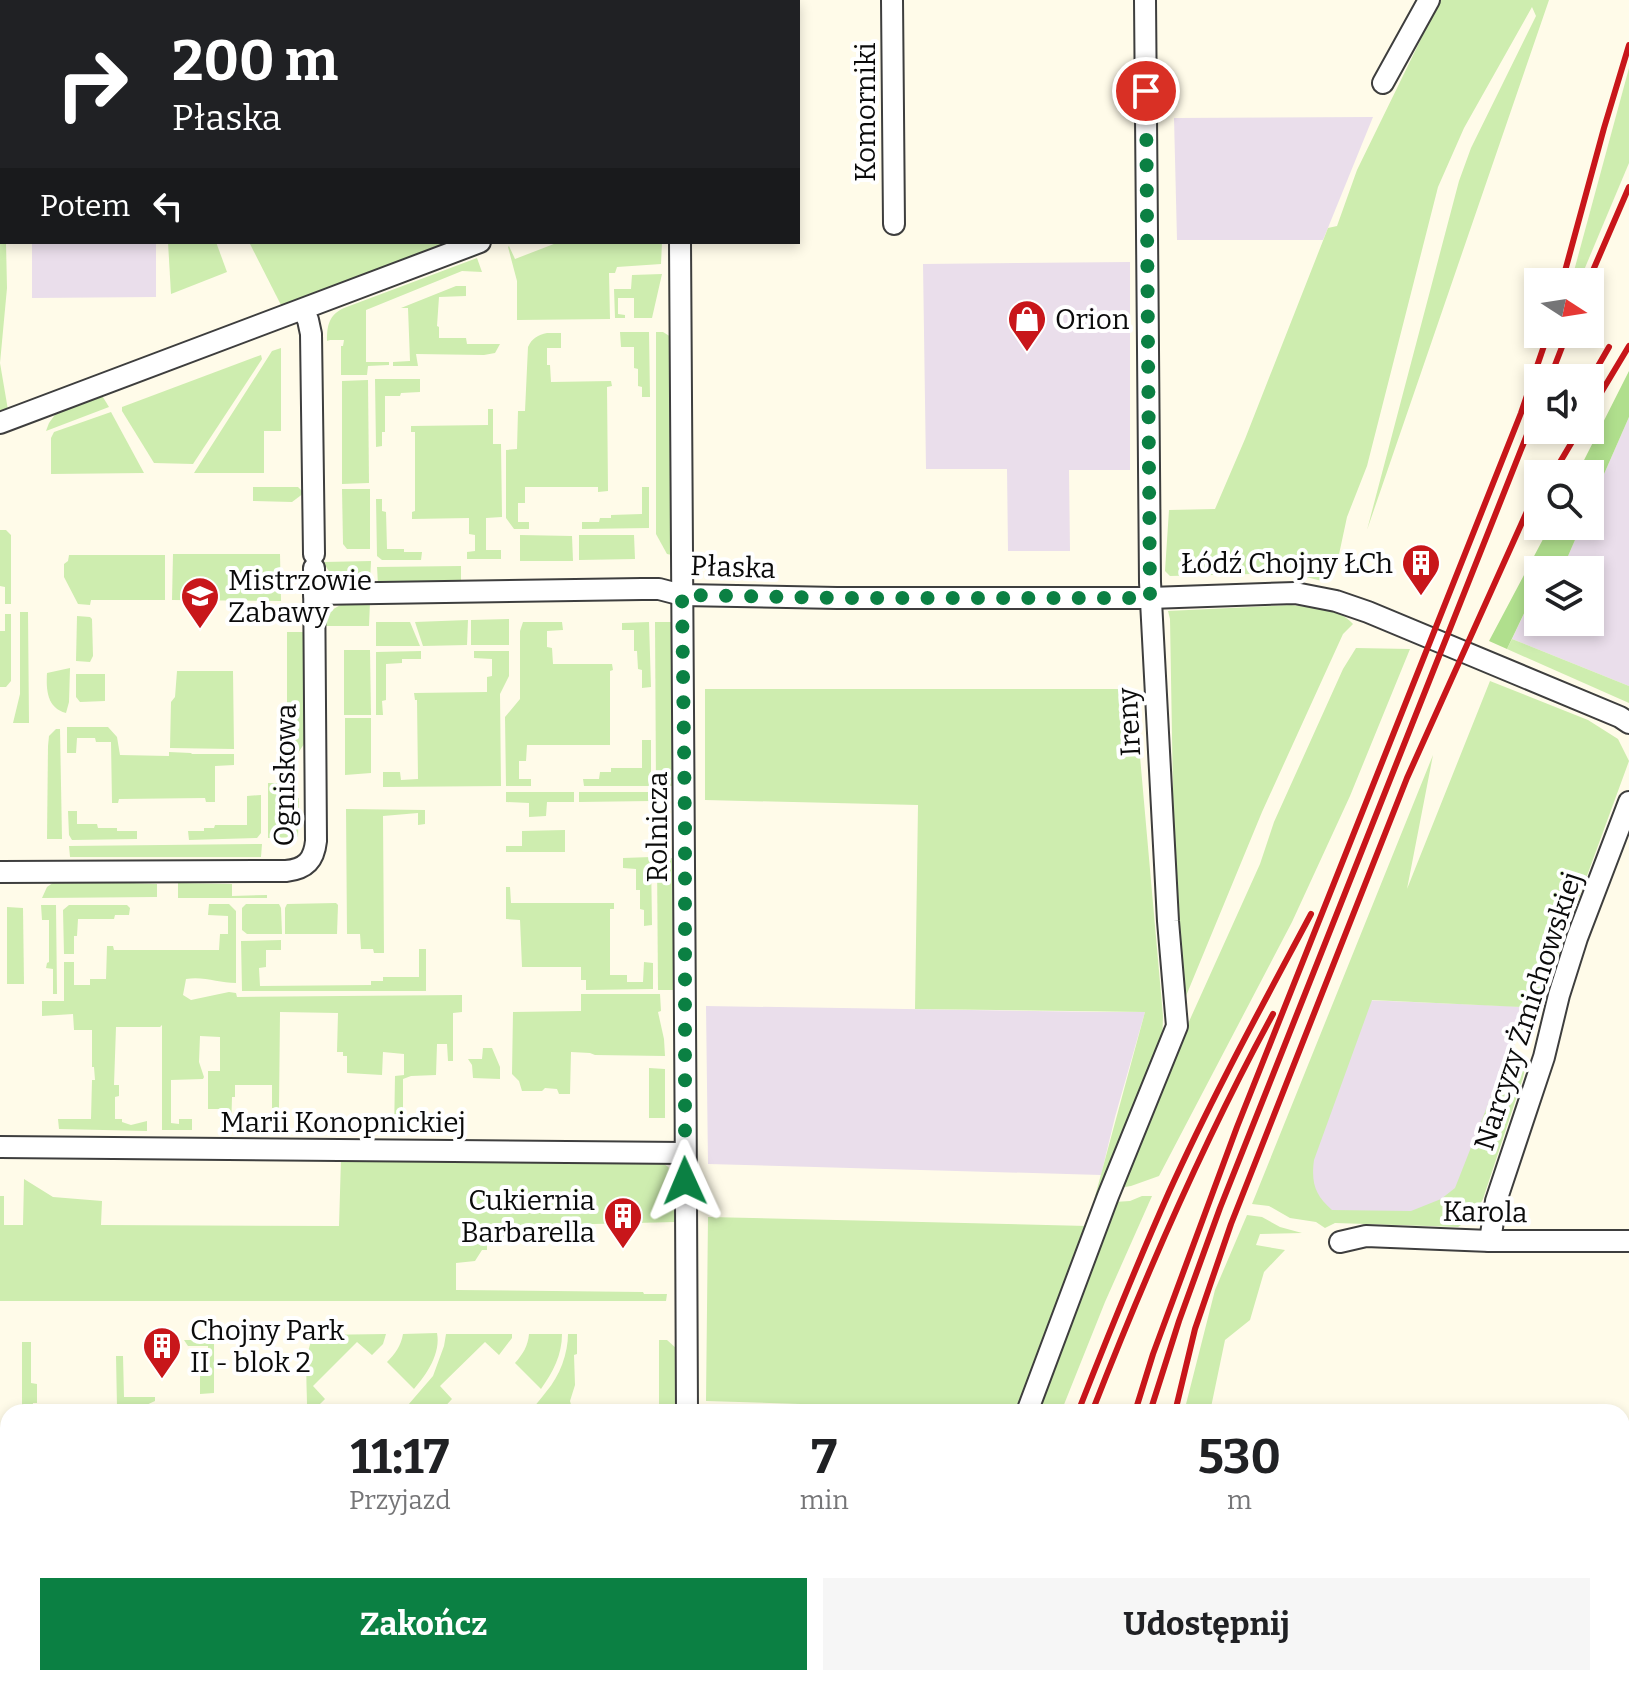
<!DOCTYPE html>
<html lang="pl">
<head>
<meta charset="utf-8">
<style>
	body { margin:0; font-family:Bitter,serif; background:#f6f6f6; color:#202124; height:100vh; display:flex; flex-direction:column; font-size:30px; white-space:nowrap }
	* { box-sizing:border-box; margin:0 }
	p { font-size:26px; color:#757577 }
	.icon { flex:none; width:44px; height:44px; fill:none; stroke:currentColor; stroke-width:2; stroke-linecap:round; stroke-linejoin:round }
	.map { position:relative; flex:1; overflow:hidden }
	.sheet { position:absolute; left:0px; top:1404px; width:1630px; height:282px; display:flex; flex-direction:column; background:#fff; border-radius:24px 24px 0 0; box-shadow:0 4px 12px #0003 }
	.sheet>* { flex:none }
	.hud { position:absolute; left:0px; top:0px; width:800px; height:244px; box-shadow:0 4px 12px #0003; background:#202124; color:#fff; overflow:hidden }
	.needle { width:52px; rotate:102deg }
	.tools { position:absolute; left:1524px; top:268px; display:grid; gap:16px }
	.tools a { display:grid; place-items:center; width:80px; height:80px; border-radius:0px; background:#fff; box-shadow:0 4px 12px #0003; font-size:40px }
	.pin { position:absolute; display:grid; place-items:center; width:68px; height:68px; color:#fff; margin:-34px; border:4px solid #fff; border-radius:50%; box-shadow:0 2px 8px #0007 }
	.me { position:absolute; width:88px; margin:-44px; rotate:359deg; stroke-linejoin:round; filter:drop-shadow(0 0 6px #0008) }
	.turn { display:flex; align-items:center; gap:28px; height:168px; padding:0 40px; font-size:36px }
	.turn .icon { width:104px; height:104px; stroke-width:2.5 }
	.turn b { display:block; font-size:56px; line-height:68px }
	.then { display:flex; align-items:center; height:76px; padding:0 40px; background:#0003; gap:16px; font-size:30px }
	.eta { display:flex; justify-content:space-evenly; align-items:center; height:136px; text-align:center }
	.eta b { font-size:48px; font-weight:700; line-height:56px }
	.button { display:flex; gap:16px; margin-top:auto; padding:16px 40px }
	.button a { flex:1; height:92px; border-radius:0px; background:#0b8043; color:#fff; font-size:32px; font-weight:700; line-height:92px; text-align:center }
	.button a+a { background:#f6f6f6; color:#202124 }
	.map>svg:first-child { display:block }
	.industrial { fill:#eadeeb }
	.green { fill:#ceedaf }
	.forest { fill:#b0df8d }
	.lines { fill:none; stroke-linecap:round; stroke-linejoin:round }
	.street-casing { stroke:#3e3e3e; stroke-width:24 }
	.street { stroke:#fff; stroke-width:20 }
	.rail { stroke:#c8161a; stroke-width:6 }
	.route { stroke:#0b8043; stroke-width:14; stroke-dasharray:0 25.2 }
	.labels { text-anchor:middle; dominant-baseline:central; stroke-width:8; stroke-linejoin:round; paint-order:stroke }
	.street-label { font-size:28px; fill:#0b0b0b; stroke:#fff }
	.poi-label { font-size:28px; fill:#0b0b0b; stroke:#fff; text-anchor:start }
</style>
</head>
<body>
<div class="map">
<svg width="1629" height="1685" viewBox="0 0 1629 1685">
	<rect width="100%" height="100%" fill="#fffbe9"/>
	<g class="industrial">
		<path d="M1373,117L1323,240H1177L1174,118Z"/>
		<path d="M32,242H156V297L32,298Z"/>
		<path d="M1130,262V470H1069L1070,551H1008L1007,469H926L923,264Z"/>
		<path d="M1629,417V686L1512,639L1530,601L1538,604V622H1590V570H1562L1581,526H1590V506Z"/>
		<path d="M1363,1000L1529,1007L1449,1214L1331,1217L1286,1203Z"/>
		<path d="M706,1006L1099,1012H1145L1115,1117L1101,1175L708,1164Z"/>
	</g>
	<g class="green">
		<path d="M1440,0H1549L1367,530L1459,181L1471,148L1536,16L1532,7L1464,128L1438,187L1367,466L1347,517L1335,573L1326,582L1290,573L1170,576L1165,571L1169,510L1215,509L1245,439L1328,228L1337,226L1357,170Z"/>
		<path d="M1629,68V163L1579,282H1571Z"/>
		<path d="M0,120H2V242H6L7,288L0,363L8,410L0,413Z"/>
		<path d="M168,242H216L227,272L171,294Z"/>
		<path d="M249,242H457L282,307Z"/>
		<path d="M559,242H662L661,264L617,267L615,273H609L610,319L517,320V281L508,247L509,246L515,259Z"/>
		<path d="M477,258L482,272L462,271L366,310V362H389V365L368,366L367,375H341V346H343L344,340H330L327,341C327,325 329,315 344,308Z"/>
		<path d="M662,274L652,318H634V298H618V314L625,315V318H615L614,289H631L632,275Z"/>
		<path d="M456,286H466V296L439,297L437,326L439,327V338H466L467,344H500L495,353L484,355L416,354L418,366H393V362L410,361L408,308H401Z"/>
		<path d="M620,332H649L650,397H642V387L638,386V369L634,368V347H621Z"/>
		<path d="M656,332H663L671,337L672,555L667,554L656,534Z"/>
		<path d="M547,333H561V348H547V365H550L551,382L611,381L612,386L607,387L608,491L598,492V487H525V503H518V522H529V529H514L506,518V450L517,449L518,411H525L528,347C532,338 538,335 547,333Z"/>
		<path d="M281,348V431H264V473H194L272,351Z"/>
		<path d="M261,355L262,359L193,464L154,463L122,411V407Z"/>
		<path d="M375,379H420V392L401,393L400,396H385V432H382V446L376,447Z"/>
		<path d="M368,380L369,483L342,484V381Z"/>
		<path d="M101,394L109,407L46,431L49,423L57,412Z"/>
		<path d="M488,409H493V444H501L502,517L486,518V550H501V559H467V552L475,551V535L469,534V518L412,519V512L415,511V432H411V426L488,425Z"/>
		<path d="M111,412L144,473L51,474V438L54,432Z"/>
		<path d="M253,487H298L304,493L292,502L253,501Z"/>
		<path d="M642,487H649V528L582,529V522H599L600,518H611V515L642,514Z"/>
		<path d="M342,489H370V549H347L343,544Z"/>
		<path d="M376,499H382V511L386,512L387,549H404V552H422L421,560H382L377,556Z"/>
		<path d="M0,530H6L11,535V604H5V587L0,586Z"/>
		<path d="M520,535L572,536L573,561H520Z"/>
		<path d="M579,535H634L635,559L579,560Z"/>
		<path d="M173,554H280L281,601L172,600Z"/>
		<path d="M69,555H165V600H91L90,605L78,604L64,577V564L68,561Z"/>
		<path d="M371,561L370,584C350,584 332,583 324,562Z"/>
		<path d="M461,566V583L378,584L377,567Z"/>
		<path d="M347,602H370L369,626H324C327,611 334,608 347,602Z"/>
		<path d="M1291,605C1311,608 1340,608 1353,624L1343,634L1262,812L1186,996L1182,995L1175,912L1170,619L1168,611Z"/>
		<path d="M20,612H28L29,723H13L20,694Z"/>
		<path d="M5,614H11V681L6,687H0V631H5Z"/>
		<path d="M77,616L90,617L92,619L93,656L90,662L76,661Z"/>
		<path d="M509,619V645H471V620Z"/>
		<path d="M468,620L467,645L423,646L415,622Z"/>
		<path d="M376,622H410L420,646H376Z"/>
		<path d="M523,622H562L563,630L547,631V647L552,648L553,664H612L613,670L610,671V745H527L526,761H519V779H531V786H506L505,717L520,699V631Z"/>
		<path d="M649,622L651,687L642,688V670L638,669L637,651H634V630H622V623Z"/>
		<path d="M655,622H673V786H656Z"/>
		<path d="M287,632H305L306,741L298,753L287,754Z"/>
		<path d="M1512,639L1629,686V703L1507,649Z"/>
		<path d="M1356,648L1410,649L1350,796L1292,922L1159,1176L1131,1186L1119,1188L1187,1026L1260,864L1274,822L1343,669Z"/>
		<path d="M344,650H370L371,715H344Z"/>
		<path d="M421,651V659H402V663L386,664V700L382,701L383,715H376V652Z"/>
		<path d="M474,651H509V676L500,694L501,786L383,787V772H400L401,780L418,779L417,700H415L414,693L487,692V677L492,676V659L474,658Z"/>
		<path d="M70,668L69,702L66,713C47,708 46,690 47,673Z"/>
		<path d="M177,671H233L234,749L170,748L171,702L175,697Z"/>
		<path d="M76,674H105V701L80,702L76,697Z"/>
		<path d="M1490,681L1588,720L1618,739L1629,761L1539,1007V1018L1532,1040L1524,1042L1518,1030L1521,1007L1372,1000L1314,1160C1311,1183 1315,1195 1332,1210L1411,1211L1441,1199L1455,1188L1509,1051L1521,1055L1526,1064L1523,1078L1483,1199L1472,1218L1458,1227L1335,1223L1325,1228L1316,1222L1290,1218L1269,1206L1252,1204L1433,755L1407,889Z"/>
		<path d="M705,689H1134L1163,1016L1162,1049L1017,1411L706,1401L708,1217L1087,1226L1145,1012L915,1009L918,805L705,800Z"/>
		<path d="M345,718H371V773L345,775Z"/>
		<path d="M67,727H108L117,737L120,755L169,756V752L191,753L192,754H234V765L215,766V802H206L205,798L119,799L118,803H112L111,742H96L95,738H77L76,753H67Z"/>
		<path d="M56,729H60L62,839H47L48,746L49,736Z"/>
		<path d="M642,740H651V786H584L583,779H599L600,772H611V768H642Z"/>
		<path d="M268,783H288V798H299L298,837L268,838Z"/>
		<path d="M506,792H574V802H547L546,816L529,817V803L506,802Z"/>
		<path d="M579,792H650L651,801L579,802Z"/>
		<path d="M261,795V833L257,838L189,840L188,831H204V828H214L215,825H247V796Z"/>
		<path d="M346,809L425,810V824L418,825V813L383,816L384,953H374L373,949H361L360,934H347Z"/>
		<path d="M68,811H77V824H97L98,828H117V831H137V839L72,840L69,835Z"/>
		<path d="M565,830V852H506V846H522V831Z"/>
		<path d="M262,844L261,857H70L69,846Z"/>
		<path d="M651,857L652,925L644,926V910L640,909V890H636V869L623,868V858Z"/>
		<path d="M657,858H675V990H658Z"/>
		<path d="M57,880L157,884V897L42,898L47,887Z"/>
		<path d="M178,883L232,884V896L267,895V898H178Z"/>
		<path d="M506,887H510L511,903H614V909H610V975H627V982H643L644,962L653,963V989L586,990V980H581V967H522L520,920L506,919Z"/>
		<path d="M336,903L338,905L337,934H285V908L287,904Z"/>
		<path d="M209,904H229L236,911V983C219,983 204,976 186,979L183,995L191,1000L229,992L236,993L237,997L462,995V1012L453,1013V1061H448L447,1044H437L436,1075L411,1076L403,1079V1134H394L395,1076L404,1075V1054L383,1052L382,1075L347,1073V1056H343V1052H337L338,1013L280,1012L279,1108H272V1085H235V1097H232L231,1131L220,1130V1109H208V1071H220V1037L200,1036L199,1062L204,1077L203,1079L171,1080V1123L179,1124V1119H192V1130H162V1025L160,1027H116L114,1085H119V1096L115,1097V1119H122V1122L131,1125L147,1121V1131L59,1129L58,1119H91L92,1080H95L94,1067H92V1030H74L73,1014L42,1016V1001H64V962H74V985H90V979H106L107,946H113L114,950H219L220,934H228V916L208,915Z"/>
		<path d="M246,904H279L281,908L282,934H247L242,930V908Z"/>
		<path d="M41,905H56L57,994H53V969L46,968L47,963L49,962V920H42Z"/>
		<path d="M69,905H127L130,908L129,915H115L114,919H78L77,936H74V954H64L63,910Z"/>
		<path d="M7,907L23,908L24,984H7Z"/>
		<path d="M281,940V950H266V967L259,968L260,986L371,985V981H383V977H419V949H426V991H242L241,941Z"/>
		<path d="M581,994H660L661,1011L658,1012L664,1039L665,1056L595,1055L590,1053L571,1052L570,1094H559L557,1089L545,1088L542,1091H522L519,1081L512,1074L513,1012L581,1011Z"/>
		<path d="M483,1048H492L500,1067V1079L473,1078L472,1065L468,1059H482Z"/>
		<path d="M649,1068L665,1069V1118H649Z"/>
		<path d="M341,1159L650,1161C651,1162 663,1163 664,1164C682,1174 676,1206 676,1222L553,1225V1242L521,1243L520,1239L487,1240V1250H482L475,1261L456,1263V1290L643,1292L644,1294H667L666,1301H0V1196H4V1225H23L24,1179L53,1197L102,1201L101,1225L339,1226Z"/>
		<path d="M1142,1196H1152L1105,1302L1061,1412H1036L1114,1202L1130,1201Z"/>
		<path d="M1247,1215L1262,1217L1280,1227L1302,1233L1260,1234L1256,1245L1285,1250L1264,1272L1250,1320L1225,1340L1210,1412H1184L1215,1290Z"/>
		<path d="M437,1333C441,1353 427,1374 414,1389L387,1362C395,1354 401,1346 403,1334Z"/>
		<path d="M386,1334L383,1344L372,1355L357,1342L313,1386L325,1399L312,1412H307C308,1391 302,1351 315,1335Z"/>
		<path d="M446,1334H512V1338L499,1355L485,1342L440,1386L452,1399L440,1412H402L433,1376L444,1346Z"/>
		<path d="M529,1334H562C562,1355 553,1372 541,1389L515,1363C523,1354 528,1346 529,1334Z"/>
		<path d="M568,1334H577V1354L574,1355L575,1385L570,1401L573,1412H530C535,1405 541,1399 546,1392C560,1376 568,1353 568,1334Z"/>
		<path d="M184,1340H214V1393L200,1394V1365H208V1346H188Z"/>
		<path d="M659,1340H667L677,1349V1412H659Z"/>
		<path d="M22,1342H31V1383L37,1384V1403H33L32,1409L22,1410Z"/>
		<path d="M116,1356H123L124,1397H155V1401L142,1407H117Z"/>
	</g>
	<g class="forest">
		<path d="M1629,371V417L1590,506V474H1577Z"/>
		<path d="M1550,526H1581L1562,570H1538V604L1530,601L1507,649L1489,641Z"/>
	</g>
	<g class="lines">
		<defs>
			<g id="street">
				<path d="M149,0L150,2"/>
				<path d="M678,0V2"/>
				<path d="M892,0L894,224"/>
				<path d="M262,2L268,0"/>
				<path d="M1383,83L1429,0"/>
				<path d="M0,100L2,99"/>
				<path d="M680,242C684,632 685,1022 687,1412"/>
				<path d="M303,310L308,320L311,334L314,554"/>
				<path d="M0,423L480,242"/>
				<path d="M314,594L642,589H659L682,595L837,598H1150L1295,593L1336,601L1368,612L1620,717L1629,723"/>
				<path d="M0,872L286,871C306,869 314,860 316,841L314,568"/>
				<path d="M0,1147L685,1153"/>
				<path d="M1490,1241L1496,1201L1544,1057L1559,995L1577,938L1629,802"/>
				<path d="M1340,1242L1366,1236L1490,1241H1629"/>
				<path d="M1027,1412L1108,1196L1177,1026L1168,921L1150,582L1145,0"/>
				<path d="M1622,1482H1629"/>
				<path d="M689,1685V1678"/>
				<path d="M922,1685L924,1678"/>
			</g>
		</defs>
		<use href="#street" class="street-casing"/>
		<use href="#street" class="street"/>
		<g class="rail">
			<path d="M1562,282L1604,128L1629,45"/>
			<path d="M1588,282L1629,187"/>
			<path d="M1550,378L1567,334"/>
			<path d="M1590,380L1609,347"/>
			<path d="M1590,411L1629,346"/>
			<path d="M1553,474L1579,430"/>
			<path d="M1078,1412C1107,1338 1137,1264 1169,1192C1212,1097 1262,1006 1311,914"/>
			<path d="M1092,1412C1145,1276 1203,1142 1273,1014"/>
			<path d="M1135,1412L1153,1354L1237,1127L1521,413L1548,334"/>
			<path d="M1150,1412L1179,1321L1220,1208L1538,407"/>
			<path d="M1175,1412L1195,1329L1231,1224L1407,778L1538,487"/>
			<path d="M971,1685L973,1678"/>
			<path d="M984,1685L986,1678"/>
			<path d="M1071,1685L1072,1678"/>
			<path d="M1085,1685L1087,1678"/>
		</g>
	</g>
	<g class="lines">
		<path class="route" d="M685,1181V823L682,595L837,598H1150L1146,91"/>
	</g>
	<defs>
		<symbol id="shop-pin" viewBox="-11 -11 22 30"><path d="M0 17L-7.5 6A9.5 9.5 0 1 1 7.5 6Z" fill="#c8161a" stroke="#fff"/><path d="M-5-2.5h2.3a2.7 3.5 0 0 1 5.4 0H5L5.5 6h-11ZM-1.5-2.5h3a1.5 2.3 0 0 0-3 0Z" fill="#fff"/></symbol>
		<symbol id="building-pin" viewBox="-11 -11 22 30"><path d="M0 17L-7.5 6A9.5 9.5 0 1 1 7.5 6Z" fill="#c8161a" stroke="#fff"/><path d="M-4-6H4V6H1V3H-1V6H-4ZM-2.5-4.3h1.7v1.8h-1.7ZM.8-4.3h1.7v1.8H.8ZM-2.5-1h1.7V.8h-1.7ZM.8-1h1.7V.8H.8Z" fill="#fff"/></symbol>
		<symbol id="school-pin" viewBox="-11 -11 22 30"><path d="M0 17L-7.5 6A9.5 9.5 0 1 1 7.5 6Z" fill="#c8161a" stroke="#fff"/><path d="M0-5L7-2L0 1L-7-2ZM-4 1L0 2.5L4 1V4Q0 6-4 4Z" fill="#fff"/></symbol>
	</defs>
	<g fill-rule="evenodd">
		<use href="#shop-pin" x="1005" y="297" width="44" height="60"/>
		<use href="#building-pin" x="1399" y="541" width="44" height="60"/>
		<use href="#school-pin" x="178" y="574" width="44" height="60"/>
		<use href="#building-pin" x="601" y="1194" width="44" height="60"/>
		<use href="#building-pin" x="140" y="1324" width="44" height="60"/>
	</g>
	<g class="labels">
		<g class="street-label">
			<text transform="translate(865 112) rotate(-90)">Komorniki</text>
			<text transform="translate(733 567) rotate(2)">Płaska</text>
			<text transform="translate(1129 722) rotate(-93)">Ireny</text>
			<text transform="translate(285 775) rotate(-89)">Ogniskowa</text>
			<text transform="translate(657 827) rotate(-90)">Rolnicza</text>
			<text transform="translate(1528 1011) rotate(-72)">Narcyzy Żmichowskiej</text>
			<text x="343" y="1122">Marii Konopnickiej</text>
			<text transform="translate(1485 1212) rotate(1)">Karola</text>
		</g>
		<g class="poi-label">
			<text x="1055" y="319">Orion</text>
			<text x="1393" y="563" text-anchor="end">Łódź Chojny ŁCh</text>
			<text x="228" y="580">Mistrzowie<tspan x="228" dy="32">Zabawy</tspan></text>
			<text x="595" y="1200" text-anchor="end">Cukiernia<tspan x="595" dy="32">Barbarella</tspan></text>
			<text x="190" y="1330">Chojny Park<tspan x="190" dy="32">II - blok 2</tspan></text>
		</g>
	</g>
</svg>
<div class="tools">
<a><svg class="needle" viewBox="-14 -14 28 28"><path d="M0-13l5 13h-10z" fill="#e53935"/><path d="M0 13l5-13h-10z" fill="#757577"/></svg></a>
<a><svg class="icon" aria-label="sound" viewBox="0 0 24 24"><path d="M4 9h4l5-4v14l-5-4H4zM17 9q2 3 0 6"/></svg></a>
<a><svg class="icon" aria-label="search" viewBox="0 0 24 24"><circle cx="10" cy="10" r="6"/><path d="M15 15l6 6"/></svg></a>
<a><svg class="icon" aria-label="layers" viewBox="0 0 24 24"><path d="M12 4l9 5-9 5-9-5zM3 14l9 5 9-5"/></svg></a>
</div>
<div class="pin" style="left:1146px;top:91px;background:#d93025"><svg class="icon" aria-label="arrive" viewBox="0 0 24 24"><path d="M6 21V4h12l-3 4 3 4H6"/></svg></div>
<svg class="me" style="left:685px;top:1181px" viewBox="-20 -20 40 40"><path d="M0-17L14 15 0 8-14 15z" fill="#0b8043" stroke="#fff" stroke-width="4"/></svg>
<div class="hud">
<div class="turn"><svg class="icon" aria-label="right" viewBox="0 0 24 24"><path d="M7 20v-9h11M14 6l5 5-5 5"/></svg><div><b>200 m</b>Płaska</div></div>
<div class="then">Potem<svg class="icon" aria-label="left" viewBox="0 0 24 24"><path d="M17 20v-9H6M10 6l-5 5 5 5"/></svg></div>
</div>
<section class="sheet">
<div class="eta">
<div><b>11:17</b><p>Przyjazd</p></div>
<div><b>7</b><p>min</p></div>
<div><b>530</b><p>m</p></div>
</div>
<div class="button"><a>Zakończ</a><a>Udostępnij</a></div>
</section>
</div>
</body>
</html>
